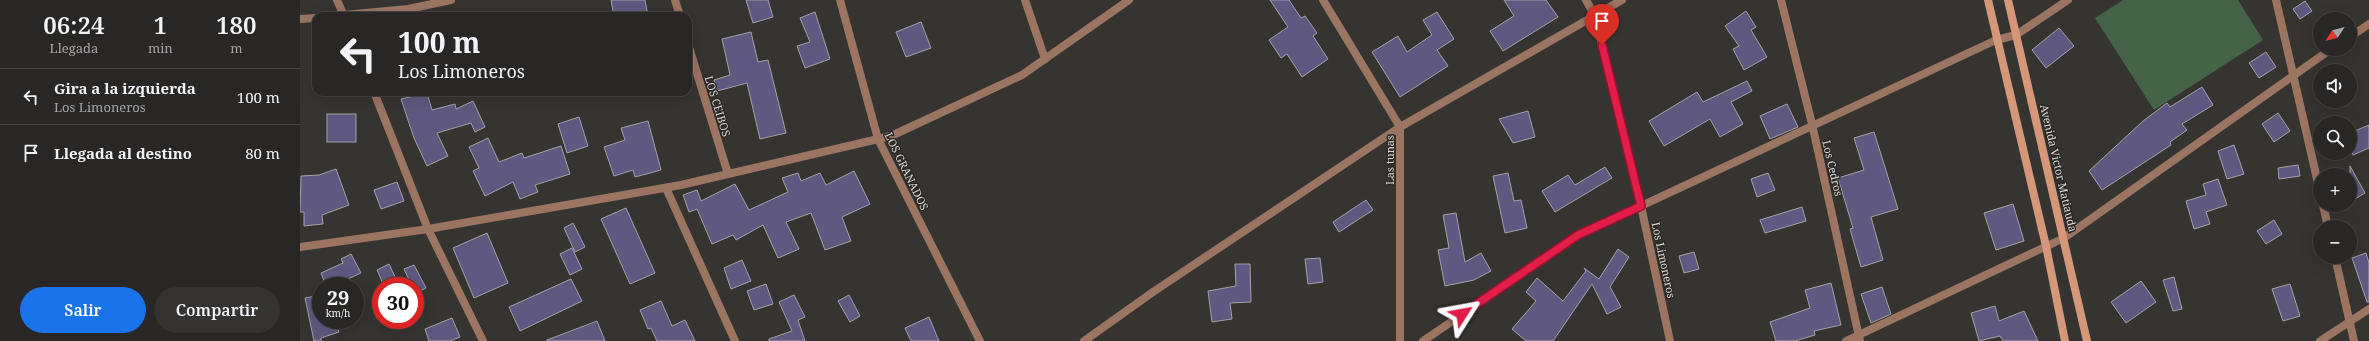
<!DOCTYPE html>
<html lang="es">
<head>
<meta charset="utf-8">
<style>
	body { margin:0; font-family:"Noto Serif",serif; background:#343332; color:#f1f3f6; height:100vh; display:flex; flex-direction:column; font-size:15px; white-space:nowrap }
	* { box-sizing:border-box; margin:0 }
	p { font-size:13px; color:#a5a5a7 }
	.icon { flex:none; width:22px; height:22px; fill:none; stroke:currentColor; stroke-width:2; stroke-linecap:round; stroke-linejoin:round }
	.map { position:relative; flex:1; overflow:hidden }
	.drawer { display:flex; flex-direction:column; background:#282725; width:300px }
	.drawer>* { flex:none }
	.guide { position:absolute; left:12px; top:12px; width:380px; height:84px; border-radius:12px; box-shadow:0 4px 16px #0002,0 0 0 1px #444442; background:#282725; color:#f1f3f6; overflow:hidden }
	.needle { width:26px; rotate:234deg }
	.tools { position:absolute; left:2013px; top:12px; display:grid; gap:8px }
	.tools a { display:grid; place-items:center; width:44px; height:44px; border-radius:50%; background:#282725; box-shadow:0 4px 16px #0002,0 0 0 1px #444442; font-size:20px }
	.speed { position:absolute; left:12px; top:277px; display:flex; gap:8px; font-size:20px; font-weight:700; text-align:center }
	.speed>* { display:grid; place-content:center; width:52px; height:52px; border-radius:50%; background:#282725; box-shadow:0 4px 16px #0002,0 0 0 1px #444442; line-height:1 }
	.speed small { font-size:10px; font-weight:400 }
	.speed .limit { border:6px solid #d22; background:#fff; color:#111 }
	.pin { position:absolute; display:grid; place-items:center; width:34px; height:34px; color:#fff; margin:-41px -17px; border-radius:50% 50% 50% 0; rotate:-45deg; box-shadow:0 0 4px #0007 }
	.pin .icon { rotate:45deg }
	.me { position:absolute; width:44px; margin:-22px; rotate:56deg; stroke-linejoin:round; filter:drop-shadow(0 0 3px #0008) }
	.turn { display:flex; align-items:center; gap:14px; height:84px; padding:0 20px; font-size:18px }
	.turn .icon { width:52px; height:52px; stroke-width:2.5 }
	.turn b { display:block; font-size:28px; line-height:34px }
	.eta { display:flex; justify-content:space-evenly; align-items:center; height:68px; text-align:center }
	.eta b { font-size:24px; font-weight:600; line-height:28px }
	.button { display:flex; gap:8px; margin-top:auto; padding:8px 20px }
	.button a { flex:1; height:46px; border-radius:24px; background:#1a73e8; color:#fff; font-size:16px; font-weight:600; line-height:46px; text-align:center }
	.button a+a { background:#343332; color:#f1f3f6 }
	ul { padding:0; list-style:none }
	li { display:flex; align-items:center; gap:12px; height:56px; padding:0 20px; border-top:1px solid #444442 }
	li div { flex:1 }
	li b { display:block; font-size:15px }
	li em { font-style:normal }
	main { display:flex; flex:1; min-height:0 }
	.map>svg:first-child { display:block }
	.green { fill:#456347 }
	.building { fill:#5f5981; stroke:#a2a2a6 }
	.lines { fill:none; stroke-linecap:round; stroke-linejoin:round }
	.minor { stroke:#9b7462; stroke-width:8 }
	.tertiary { stroke:#9b7462; stroke-width:8 }
	.secondary { stroke:#d5977a; stroke-width:8 }
	.route-casing { stroke:#92132f; stroke-width:10 }
	.route { stroke:#e11d48; stroke-width:7 }
	.labels { text-anchor:middle; dominant-baseline:central; stroke-width:3; stroke-linejoin:round; paint-order:stroke }
	.street-label { font-size:11px; fill:#dad8d6; stroke:#2c2a27 }
</style>
</head>
<body>
<main>
<section class="drawer">
<div class="eta">
<div><b>06:24</b><p>Llegada</p></div>
<div><b>1</b><p>min</p></div>
<div><b>180</b><p>m</p></div>
</div>
<ul>
<li><svg class="icon" aria-label="left" viewBox="0 0 24 24"><path d="M17 20v-9H6M10 6l-5 5 5 5"/></svg><div><b>Gira a la izquierda</b><p>Los Limoneros</p></div><em>100 m</em></li>
<li><svg class="icon" aria-label="arrive" viewBox="0 0 24 24"><path d="M6 21V4h12l-3 4 3 4H6"/></svg><div><b>Llegada al destino</b></div><em>80 m</em></li>
</ul>
<div class="button"><a>Salir</a><a>Compartir</a></div>
</section>
<div class="map">
<svg width="2069" height="341" viewBox="0 0 2069 341">
	<rect width="100%" height="100%" fill="#363431"/>
	<path class="green" d="M1823,0H1938L1963,40L1854,110L1795,18Z"/>
	<g class="building">
		<path d="M311,0H345L348,16H314Z"/>
		<path d="M446,0H468L473,17L453,23Z"/>
		<path d="M970,0H989L1001,18L1005,16L1017,33L1013,36L1028,59L1002,77L987,54L981,58L969,40L988,27Z"/>
		<path d="M1204,0H1246L1258,17L1203,51L1190,31L1214,16Z"/>
		<path d="M2005,1L2012,11L2000,19L1993,9Z"/>
		<path d="M1446,11L1456,27L1451,30L1467,57L1444,70L1433,49L1439,46L1425,26Z"/>
		<path d="M515,12L530,59L505,68L497,46L510,42L500,18Z"/>
		<path d="M1137,12L1154,39L1137,50L1148,66L1100,97L1072,52L1098,36L1107,52L1132,35L1123,20Z"/>
		<path d="M621,22L631,48L606,57L596,32Z"/>
		<path d="M1759,28L1774,46L1746,68L1732,50Z"/>
		<path d="M451,32L458,62L468,60L486,133L460,139L447,83L417,91L414,80L430,75L422,39Z"/>
		<path d="M1966,52L1976,67L1959,78L1949,63Z"/>
		<path d="M1447,81L1452,91L1431,102L1443,124L1420,137L1410,119L1364,146L1349,121L1397,92L1403,102Z"/>
		<path d="M1902,87L1913,105L1882,124L1887,130L1870,142L1871,145L1802,190L1789,171L1843,121L1867,103L1870,107Z"/>
		<path d="M127,93L132,110L155,104L156,109L173,101L185,127L175,132L171,123L137,133L148,156L127,166L114,138L101,99Z"/>
		<path d="M1487,104L1498,127L1470,139L1460,116Z"/>
		<path d="M1228,111L1235,137L1213,143L1199,119Z"/>
		<path d="M1978,113L1990,131L1974,142L1962,124Z"/>
		<rect x="27" y="114" width="29" height="28"/>
		<path d="M279,117L288,146L267,153L258,124Z"/>
		<path d="M348,121L361,170L335,177L333,170L314,176L304,147L325,140L321,128Z"/>
		<path d="M2069,125V148L2053,155L2050,147V133Z"/>
		<path d="M1574,132L1598,209L1571,217L1583,260L1561,267L1550,229L1553,228L1538,178L1564,170L1554,138Z"/>
		<path d="M188,138L199,162L222,153L224,158L261,146L270,174L235,185L238,192L220,199L213,182L185,196L173,171L179,168L169,147Z"/>
		<path d="M1934,145L1944,174L1927,179L1918,151Z"/>
		<path d="M1998,165L2000,176L1979,179L1978,168Z"/>
		<path d="M2050,166L2065,193L2050,202Z"/>
		<path d="M1305,167L1312,178L1255,212L1242,191L1268,175L1275,185Z"/>
		<path d="M36,169L49,205L22,215L23,224L4,226V212H0L1,176L19,175Z"/>
		<path d="M554,171L570,204L542,217L551,241L525,250L511,213L486,222L499,249L478,258L463,225L436,240L433,235L412,244L397,209L389,212L383,195L397,190L401,201L435,184L449,210L488,192L482,178L498,173L501,181L520,173L526,185Z"/>
		<path d="M1208,173L1214,201L1221,200L1227,228L1205,233L1193,176Z"/>
		<path d="M1468,173L1475,190L1457,197L1451,179Z"/>
		<path d="M1918,179L1927,205L1906,212L1910,224L1894,229L1886,201L1906,195L1903,184Z"/>
		<path d="M97,182L104,201L81,209L74,190Z"/>
		<path d="M1066,200L1073,210L1039,232L1033,222Z"/>
		<path d="M1713,204L1724,241L1696,250L1684,213Z"/>
		<path d="M1502,207L1506,221L1465,233L1460,220Z"/>
		<path d="M326,208L355,273L330,284L301,219Z"/>
		<path d="M1156,213L1165,262L1181,253L1191,271L1174,280L1145,286L1138,250L1149,248L1143,215Z"/>
		<path d="M1974,220L1982,234L1966,244L1957,231Z"/>
		<path d="M273,223L285,247L275,252L264,228Z"/>
		<path d="M187,233L208,283L174,298L153,248Z"/>
		<path d="M272,248L282,269L270,275L260,254Z"/>
		<path d="M1318,249L1329,257L1310,287L1321,307L1307,314L1292,284L1253,341H1226L1212,329L1236,301L1226,292L1237,278L1263,301L1286,271L1284,268L1299,279Z"/>
		<path d="M1394,252L1399,269L1384,273L1379,256Z"/>
		<path d="M2066,253L2069,263V302H2067L2052,258Z"/>
		<path d="M51,254L61,273L33,286H26L21,273L43,263L41,259Z"/>
		<path d="M1020,258L1023,282L1008,284L1005,259Z"/>
		<path d="M442,260L451,281L431,289L424,268Z"/>
		<path d="M89,264L98,283L84,286L77,270Z"/>
		<path d="M935,264H950L951,302L930,303L932,319L912,322L908,291L936,286Z"/>
		<path d="M114,265L126,288L116,293L115,286H112L104,269Z"/>
		<path d="M1874,277L1882,309L1873,311L1863,280Z"/>
		<path d="M271,279L282,301L220,331L209,307Z"/>
		<path d="M1841,281L1856,302L1826,323L1811,302Z"/>
		<path d="M1531,283L1541,325L1514,331L1515,335L1495,341H1476L1470,322L1510,308L1505,290Z"/>
		<path d="M466,284L473,304L454,310L447,291Z"/>
		<path d="M1990,284L2000,316L1983,321L1972,289Z"/>
		<path d="M1582,287L1591,314L1571,323L1561,294Z"/>
		<path d="M21,295V320H35L39,332L21,338V341H14L5,298Z"/>
		<path d="M494,295L505,317L498,320L505,341H469V339L492,331L479,302Z"/>
		<path d="M549,295L560,316L550,322L538,301Z"/>
		<path d="M361,301L372,326L385,320L395,341H357L351,328L348,329L340,310Z"/>
		<path d="M1695,306L1699,321L1724,311L1738,341H1703L1700,336L1679,341L1671,313Z"/>
		<path d="M629,317L639,341H611L605,328Z"/>
		<path d="M152,318L160,337L150,341H129L125,329Z"/>
		<path d="M297,321L305,341H247V340Z"/>
	</g>
	<g class="lines">
		<g class="minor">
			<path d="M37,0L44,16"/>
			<path d="M375,0L380,16"/>
			<path d="M540,0L578,139L680,341"/>
			<path d="M725,0L745,59"/>
			<path d="M1023,0L1100,127V341"/>
			<path d="M1286,0L1295,16L1341,206L1370,341"/>
			<path d="M1481,0L1512,124L1560,341"/>
			<path d="M1976,0L2020,192"/>
			<path d="M33,16L108,9L151,0"/>
			<path d="M0,19L16,18"/>
			<path d="M2050,37L2069,24"/>
			<path d="M388,44L428,174"/>
			<path d="M74,92L128,229L183,341"/>
			<path d="M366,188L435,341"/>
			<path d="M2023,205L2028,227"/>
			<path d="M2035,257L2054,341"/>
			<path d="M784,341L853,292L1100,127L1322,0"/>
			<path d="M1123,341L1279,235L1696,40L1716,35L1768,0"/>
			<path d="M1546,341L1764,238L2031,49"/>
		</g>
		<g class="tertiary">
			<path d="M0,247L128,229L381,185L591,136L722,75L829,0"/>
			<path d="M2020,341L2069,309"/>
		</g>
		<g class="secondary">
			<path d="M1688,0L1746,246L1765,341"/>
			<path d="M1708,0L1787,341"/>
		</g>
	</g>
	<g class="lines">
		<defs>
			<path id="route" d="M1162,314L1278,235L1341,206L1302,45"/>
		</defs>
		<use href="#route" class="route-casing"/>
		<use href="#route" class="route"/>
	</g>
	<g class="labels">
		<g class="street-label">
			<text transform="translate(418 106) rotate(73)">LOS CEIBOS</text>
			<text transform="translate(1089 160) rotate(-90)">Las tunas</text>
			<text transform="translate(1533 168) rotate(77)">Los Cedros</text>
			<text transform="translate(1759 168) rotate(77)">Avenida Victor Matiauda</text>
			<text transform="translate(607 171) rotate(64)">LOS GRANADOS</text>
			<text transform="translate(1364 260) rotate(78)">Los Limoneros</text>
		</g>
	</g>
</svg>
<div class="tools">
<a><svg class="needle" viewBox="-14 -14 28 28"><path d="M0-13l5 13h-10z" fill="#e53935"/><path d="M0 13l5-13h-10z" fill="#a5a5a7"/></svg></a>
<a><svg class="icon" aria-label="sound" viewBox="0 0 24 24"><path d="M4 9h4l5-4v14l-5-4H4zM17 9q2 3 0 6"/></svg></a>
<a><svg class="icon" aria-label="search" viewBox="0 0 24 24"><circle cx="10" cy="10" r="6"/><path d="M15 15l6 6"/></svg></a>
<a>+</a>
<a>−</a>
</div>
<div class="speed"><div>29<small>km/h</small></div><div class="limit">30</div></div>
<div class="pin" style="left:1302px;top:45px;background:#d93025"><svg class="icon" aria-label="arrive" viewBox="0 0 24 24"><path d="M6 21V4h12l-3 4 3 4H6"/></svg></div>
<svg class="me" style="left:1162px;top:314px" viewBox="-20 -20 40 40"><path d="M0-17L14 15 0 8-14 15z" fill="#e11d48" stroke="#fff" stroke-width="4"/></svg>
<div class="guide">
<div class="turn"><svg class="icon" aria-label="left" viewBox="0 0 24 24"><path d="M17 20v-9H6M10 6l-5 5 5 5"/></svg><div><b>100 m</b>Los Limoneros</div></div>
</div>
</div>
</main>
</body>
</html>
